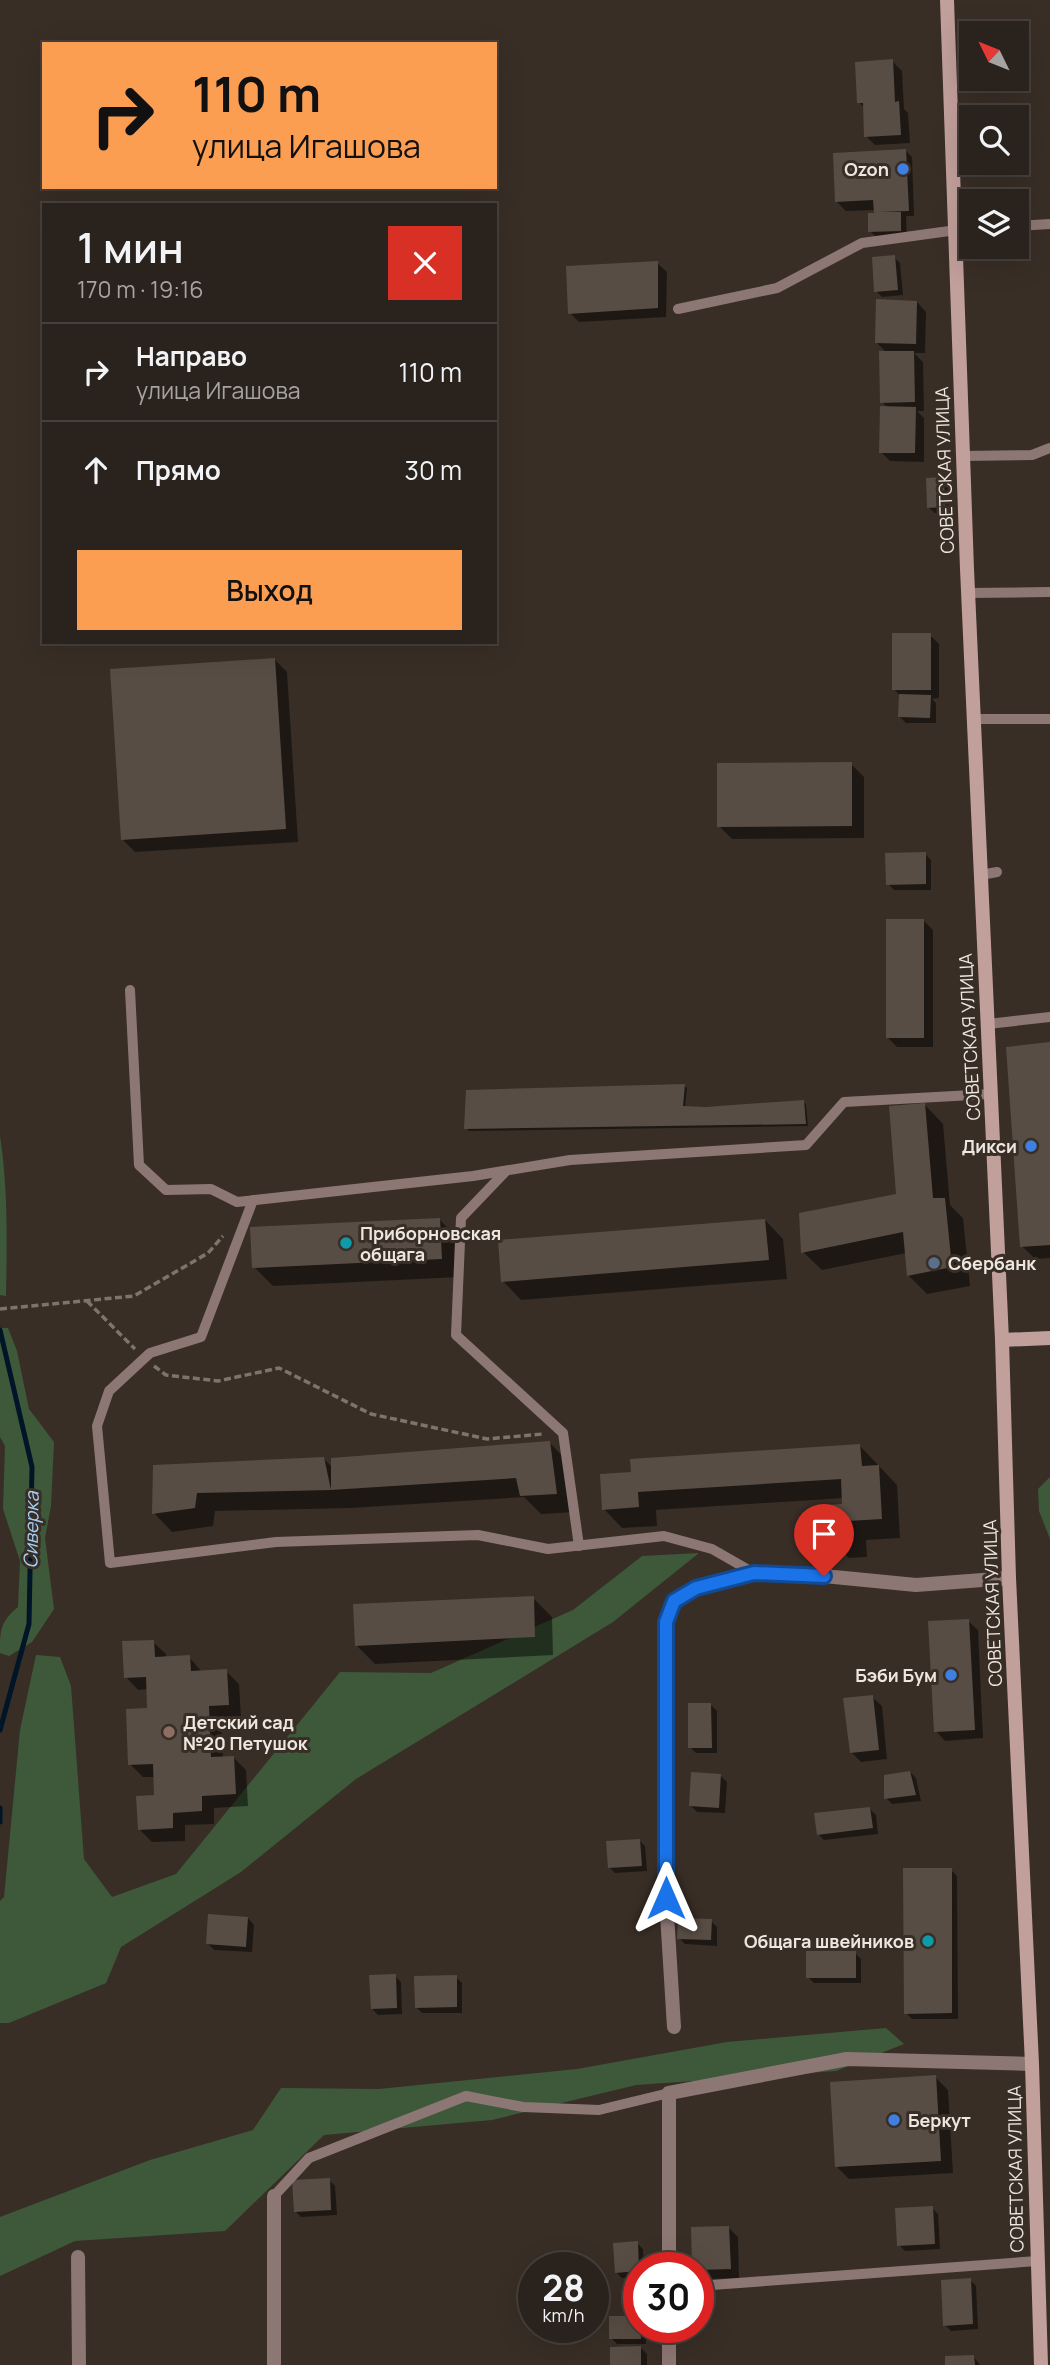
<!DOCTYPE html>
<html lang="ru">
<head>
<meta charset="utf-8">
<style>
	body { margin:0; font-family:Manrope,sans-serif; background:#362f29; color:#f1f3f6; height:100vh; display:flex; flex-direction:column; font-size:26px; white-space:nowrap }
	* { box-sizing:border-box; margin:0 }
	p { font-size:23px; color:#a5a4a3 }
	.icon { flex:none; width:38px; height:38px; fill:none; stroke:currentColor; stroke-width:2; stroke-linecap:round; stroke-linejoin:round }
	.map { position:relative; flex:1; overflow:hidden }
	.drawer { position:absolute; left:42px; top:203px; width:455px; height:441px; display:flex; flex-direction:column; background:#2a221c; border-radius:0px; box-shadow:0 7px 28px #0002,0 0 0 2px #463f3b }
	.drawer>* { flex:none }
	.banner { position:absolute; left:42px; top:42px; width:455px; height:147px; border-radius:0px; box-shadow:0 7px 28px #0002,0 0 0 2px #463f3b; background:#fc9e52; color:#111; overflow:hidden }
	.needle { width:46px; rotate:313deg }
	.fabs { position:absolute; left:959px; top:21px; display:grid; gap:14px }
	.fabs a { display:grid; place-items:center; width:70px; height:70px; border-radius:0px; background:#2a221c; box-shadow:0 7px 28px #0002,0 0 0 2px #463f3b; font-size:35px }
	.speed { position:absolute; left:518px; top:2252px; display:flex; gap:14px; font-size:35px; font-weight:700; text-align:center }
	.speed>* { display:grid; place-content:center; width:91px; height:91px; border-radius:50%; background:#2a221c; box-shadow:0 7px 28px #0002,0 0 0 2px #463f3b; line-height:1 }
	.speed small { font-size:18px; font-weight:400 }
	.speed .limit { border:10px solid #d22; background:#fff; color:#111 }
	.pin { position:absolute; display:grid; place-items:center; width:60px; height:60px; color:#fff; margin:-72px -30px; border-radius:50% 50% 50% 0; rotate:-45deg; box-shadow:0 0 7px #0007 }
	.pin .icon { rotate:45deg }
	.me { position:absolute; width:77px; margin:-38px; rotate:0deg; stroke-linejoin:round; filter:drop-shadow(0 0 5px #0008) }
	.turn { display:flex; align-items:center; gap:24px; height:147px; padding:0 35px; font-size:32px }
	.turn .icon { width:91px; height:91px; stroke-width:2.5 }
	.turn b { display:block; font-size:49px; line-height:60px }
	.round { display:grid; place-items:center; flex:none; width:74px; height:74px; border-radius:0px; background:#362f29 }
	.head { display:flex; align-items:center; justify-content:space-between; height:119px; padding:0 35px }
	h1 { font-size:42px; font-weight:600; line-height:52px }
	.cta { display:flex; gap:14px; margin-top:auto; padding:14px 35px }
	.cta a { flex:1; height:80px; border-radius:0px; background:#fc9e52; color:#111; font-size:28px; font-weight:600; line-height:80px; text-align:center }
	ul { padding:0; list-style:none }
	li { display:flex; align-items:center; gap:21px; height:98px; padding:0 35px; border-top:2px solid #463f3b }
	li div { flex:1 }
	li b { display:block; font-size:26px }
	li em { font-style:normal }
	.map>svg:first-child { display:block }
	.green { fill:#3e593a }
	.shadow { fill:#0007 }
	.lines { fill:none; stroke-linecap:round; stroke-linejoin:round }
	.stream { stroke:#001528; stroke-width:5 }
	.building { fill:#584d44 }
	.path { stroke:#7d746d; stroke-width:3.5; stroke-dasharray:7 3.5; stroke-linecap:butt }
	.service { stroke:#8d7775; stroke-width:10 }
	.minor { stroke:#8d7775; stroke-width:14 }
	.secondary { stroke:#c19f9b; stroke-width:14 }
	.route-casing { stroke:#114b97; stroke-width:18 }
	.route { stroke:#1a73e8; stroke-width:12 }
	.shop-dot { fill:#3f7fe0; stroke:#382e26; stroke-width:2.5 }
	.culture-dot { fill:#0f9aa8; stroke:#382e26; stroke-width:2.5 }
	.service-dot { fill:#5c6f8a; stroke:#382e26; stroke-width:2.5 }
	.education-dot { fill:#8d6e63; stroke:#382e26; stroke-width:2.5 }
	.labels { text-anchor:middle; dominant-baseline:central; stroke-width:6; stroke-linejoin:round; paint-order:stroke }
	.poi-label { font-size:18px; font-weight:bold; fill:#eee7e1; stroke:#382e26; text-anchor:end }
	.street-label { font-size:18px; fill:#eee7e1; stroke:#382e26 }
	.water-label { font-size:19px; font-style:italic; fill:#a4cff7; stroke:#382e26 }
</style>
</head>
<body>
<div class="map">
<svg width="1050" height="2365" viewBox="0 0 1050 2365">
	<rect width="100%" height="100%" fill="#382e26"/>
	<g class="green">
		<path d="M0,1136C8,1188 7,1242 6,1296L0,1295Z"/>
		<path d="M0,1328H8L17,1351L29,1409L54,1442L51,1506L45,1538L54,1609L32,1642L9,1656L0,1653C0,1630 0,1622 18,1607L20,1561L3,1509L5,1446L0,1437Z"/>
		<path d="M1050,1477V1539L1039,1511L1038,1489Z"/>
		<path d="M699,1553L613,1622L356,1779L241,1872L121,1947L106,1983L9,2023H0V1901L4,1897L20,1730L36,1655L60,1657L71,1686L84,1859L112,1897L176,1874L340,1672L431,1673L573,1610L642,1556Z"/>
		<path d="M886,2028L904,2044L836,2071L636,2085L492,2120L324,2135L225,2231L75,2241L0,2276V2217L150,2160L253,2130L281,2088L379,2089L577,2069L727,2042Z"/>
	</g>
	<g class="shadow">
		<path d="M892,61L902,71L904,109L908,113L910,143L875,145L866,136L864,108L859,102Z"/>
		<path d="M906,151L912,157L914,216H906L907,236L876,237L870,231L875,210L846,211L837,202Z"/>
		<path d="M894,257L900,263L903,295L882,297L876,291Z"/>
		<path d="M657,263L667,272L666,317L579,322L570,313Z"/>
		<path d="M917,302L926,312L925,353H914L923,362L924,411H917L924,418V462L890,461L881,452L888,408L882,402L887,353L876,342Z"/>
		<path d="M944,479L950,485L951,512L935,513L928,507Z"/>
		<path d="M930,635L939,644V698L932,699L936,703V723H906L900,717V696L894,689Z"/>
		<path d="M274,659L287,672L298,842L135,852L122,839Z"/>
		<path d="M851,764L864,777V838L732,839L719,826Z"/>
		<path d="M925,854L931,860V890H894L888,884Z"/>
		<path d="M923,920L933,930V1047H897L888,1038Z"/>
		<path d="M1050,1043V1258L1035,1259L1022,1246Z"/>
		<path d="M684,1086L687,1088L685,1108L803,1102L806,1104L808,1126L469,1131L466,1128Z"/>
		<path d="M925,1105L943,1124L950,1205L963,1218L970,1286L927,1294L908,1275L906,1253L822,1270L803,1252L898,1195Z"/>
		<path d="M440,1220L458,1238L460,1277L273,1286L254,1267Z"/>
		<path d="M765,1220L783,1239L787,1279L521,1300L503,1281Z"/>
		<path d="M550,1443L568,1462L575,1512L541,1514L524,1497L351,1508L215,1511L213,1526L172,1532L154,1513V1467L324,1459L333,1468Z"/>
		<path d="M860,1446L897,1485L900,1538L866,1540L867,1557L849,1558L830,1540L844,1506V1498L656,1510L657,1526L622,1528L604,1509L633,1473Z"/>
		<path d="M533,1598L552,1617L553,1655L375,1664L356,1645Z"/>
		<path d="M968,1621L978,1630L983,1738L945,1741L936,1731Z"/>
		<path d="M153,1642L166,1654V1658L189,1657L202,1672L226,1671L239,1684L241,1717L221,1718L223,1758H234L246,1770L248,1806L214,1808V1824L185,1825V1841L152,1842L139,1829L155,1797V1777H143L130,1764L149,1710L148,1689L138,1690L126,1677Z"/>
		<path d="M872,1697L882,1706L887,1759L861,1762L851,1752Z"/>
		<path d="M711,1705L717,1711V1753H696L690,1747Z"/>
		<path d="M910,1772L916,1778L921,1801L892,1804L886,1798Z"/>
		<path d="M721,1776L727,1782L725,1813L697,1812L691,1806Z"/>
		<path d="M869,1808L876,1815L878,1834L824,1840L818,1834Z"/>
		<path d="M639,1840L645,1846L647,1871L615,1873L609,1867Z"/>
		<path d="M951,1870L957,1876L958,2019H912L906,2013Z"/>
		<path d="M248,1918L254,1925L252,1952L214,1950L208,1944Z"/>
		<path d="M711,1921L717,1927V1946L685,1944L679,1938Z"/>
		<path d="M855,1953L861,1959V1983H814L808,1977Z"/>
		<path d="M395,1976L401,1982L402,2014L378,2015L372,2009Z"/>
		<path d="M456,1977L462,1983V2013H422L416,2007Z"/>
		<path d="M935,2077L948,2090L953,2173L849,2179L836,2166Z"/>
		<path d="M329,2180L335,2186L337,2215L301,2217L295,2211Z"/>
		<path d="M932,2208L938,2214L940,2249L905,2251L899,2245Z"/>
		<path d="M728,2227L738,2237L739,2278L703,2279L698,2274V2268H694Z"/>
		<path d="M637,2243L643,2249L644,2268H639V2277L622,2278L616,2272Z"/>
		<path d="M970,2280L976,2286L978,2329L951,2331L945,2325Z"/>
		<path d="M639,2328H646V2344H617L611,2338Z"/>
		<path d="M641,2348L647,2354V2365H611Z"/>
		<path d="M974,2357L980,2365H947Z"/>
	</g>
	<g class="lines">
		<g class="stream">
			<path d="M0,1330L32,1467L29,1624L0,1730"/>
			<path d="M0,1808V1822"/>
		</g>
	</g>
	<g class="building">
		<path d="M893,59L895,102L899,101L901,135L864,137L863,103H857L855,62Z"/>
		<path d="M906,149L909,211L878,212H901V231L868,232V213H874L873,200L835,202L833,153Z"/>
		<path d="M895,255L898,290L874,292L872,257Z"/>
		<path d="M658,261V308L568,314L566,266Z"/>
		<path d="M876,299L917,301L916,344L875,343Z"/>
		<path d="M879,351H914L915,402L880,403Z"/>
		<path d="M880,406L916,407L915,453H879Z"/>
		<path d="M944,477L945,507L927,508L926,478Z"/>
		<rect x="892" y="633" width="39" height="57"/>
		<path d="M275,658L286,829L121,840L110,669Z"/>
		<path d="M899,694L931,695L930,718L898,717Z"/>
		<path d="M852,762V826L717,827V763Z"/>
		<path d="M926,852V884L886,885L885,853Z"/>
		<rect x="886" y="919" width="38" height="119"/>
		<path d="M1050,1042V1245L1020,1247L1006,1047Z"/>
		<path d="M685,1084L683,1106L705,1107L804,1100L806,1124L464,1129L466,1090Z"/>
		<path d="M925,1103L933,1198H945L952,1267L907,1276L903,1232L801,1253L799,1213L896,1194L889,1106Z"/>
		<path d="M440,1218L442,1259L252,1268L250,1227Z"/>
		<path d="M765,1219L769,1260L501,1282L498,1240Z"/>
		<path d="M550,1441L557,1494L520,1496L516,1478L331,1490L197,1493L195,1508L152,1514L153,1465L324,1457L331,1490V1458Z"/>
		<path d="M860,1444L862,1466L879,1465L882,1519L848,1521L849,1539L828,1540L826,1505L842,1504L841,1479L638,1492L639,1507L602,1510L600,1474L631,1472L630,1459Z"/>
		<path d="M534,1596L535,1637L355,1646L353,1604Z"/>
		<path d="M969,1619L975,1730L934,1732L928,1621Z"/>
		<path d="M154,1640L155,1657L190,1655L191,1671L227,1669L229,1705L209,1706L211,1757L234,1756L236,1794L202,1796V1811L173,1813V1828L138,1830L136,1796L154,1795L153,1764L128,1765L126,1709L147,1708L146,1677L124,1678L122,1641Z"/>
		<path d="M873,1695L879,1750L850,1753L843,1698Z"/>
		<path d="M688,1703H711L712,1748H688Z"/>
		<path d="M910,1771L916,1795L884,1799V1775Z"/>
		<path d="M691,1772L721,1774L719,1808L689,1806Z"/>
		<path d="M870,1807L873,1828L817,1835L814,1813Z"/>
		<path d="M640,1839L642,1866L608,1868L606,1841Z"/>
		<path d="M903,1868H952V2013L904,2014Z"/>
		<path d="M208,1914L248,1917L246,1947L206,1944Z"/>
		<path d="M678,1918L712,1919L711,1940L677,1939Z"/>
		<rect x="806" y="1951" width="50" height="27"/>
		<path d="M396,1974L397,2008L371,2009L369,1975Z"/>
		<path d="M457,1975V2007L415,2008L414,1976Z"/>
		<path d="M936,2075L941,2161L835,2167L830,2082Z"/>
		<path d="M330,2178L331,2210L294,2212L292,2180Z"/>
		<path d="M933,2206L935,2244L897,2246L895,2208Z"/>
		<path d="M729,2226L731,2269L698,2270V2268H692L691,2227Z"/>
		<path d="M638,2241L639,2271L615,2273L613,2243Z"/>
		<path d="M971,2278L973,2324L943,2326L941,2280Z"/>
		<path d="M609,2316H639L641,2339H609Z"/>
		<path d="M641,2346V2365H610V2347Z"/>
		<path d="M974,2355L975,2365H945V2356Z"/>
	</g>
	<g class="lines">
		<g class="path">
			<path d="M87,1301L135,1349"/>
			<path d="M0,1309L134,1296L208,1253L223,1236"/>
			<path d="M154,1366L166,1375L218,1381L279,1368L371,1414L487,1439L543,1434"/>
		</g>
		<g class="service">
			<path d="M1017,226L1050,224"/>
			<path d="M678,309L777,288L862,243L971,228"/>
			<path d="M962,456L1032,455L1050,448"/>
			<path d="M968,593L1050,592"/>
			<path d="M974,719H1050"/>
			<path d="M981,875L997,872"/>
			<path d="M130,990L139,1165L166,1190L211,1189L237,1202L473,1176L570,1160L806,1145L844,1102L991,1094"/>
			<path d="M988,1024L1050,1017"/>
			<path d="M506,1171L461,1218L456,1335L563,1433L579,1546"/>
			<path d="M253,1200L201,1337L150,1353L109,1391L97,1426L110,1563L276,1542L478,1535L548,1549L664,1536L712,1549L754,1573"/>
			<path d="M274,2196L309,2158L466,2096L523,2107L599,2110L669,2093"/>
			<path d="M698,2286L1037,2261"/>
		</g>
		<g class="minor">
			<path d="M674,2027L666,1898V1622L674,1601L696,1588L754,1573L824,1576L916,1585L1009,1578"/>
			<path d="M274,2196V2365"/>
			<path d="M78,2257L79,2365"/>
			<path d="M669,2268V2093L847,2059L1032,2064"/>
			<path d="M669,2328V2365"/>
		</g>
		<g class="secondary">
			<path d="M947,0L967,569L1002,1340L1009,1578L1032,2064L1041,2365"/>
			<path d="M1002,1340L1050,1338"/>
		</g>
	</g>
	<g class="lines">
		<defs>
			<path id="route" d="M666,1898V1622L674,1601L696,1588L754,1573L824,1576"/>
		</defs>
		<use href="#route" class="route-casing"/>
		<use href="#route" class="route"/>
	</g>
	<g class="shop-dot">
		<circle cx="903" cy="169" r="7"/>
		<circle cx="1031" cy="1146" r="7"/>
		<circle cx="951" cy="1675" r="7"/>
		<circle cx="894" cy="2120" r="7"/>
	</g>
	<g class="culture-dot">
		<circle cx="346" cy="1243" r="7"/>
		<circle cx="928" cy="1941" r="7"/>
	</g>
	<circle class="service-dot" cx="934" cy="1263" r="7"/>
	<circle class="education-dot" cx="169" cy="1732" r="7"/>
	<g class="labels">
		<g class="poi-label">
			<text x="889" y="169">Ozon</text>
			<text x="1017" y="1146">Дикси</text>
			<text x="360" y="1233" text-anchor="start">Приборновская<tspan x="360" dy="21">общага</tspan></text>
			<text x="948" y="1263" text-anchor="start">Сбербанк</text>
			<text x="937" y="1675">Бэби Бум</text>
			<text x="183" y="1722" text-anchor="start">Детский сад<tspan x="183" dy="21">№20 Петушок</tspan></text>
			<text x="914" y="1941">Общага швейников</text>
			<text x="908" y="2120" text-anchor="start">Беркут</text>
		</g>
		<g class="street-label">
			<text transform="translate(944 470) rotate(-92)">СОВЕТСКАЯ УЛИЦА</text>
			<text transform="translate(969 1037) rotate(-93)">СОВЕТСКАЯ УЛИЦА</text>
			<text transform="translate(992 1603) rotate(-92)">СОВЕТСКАЯ УЛИЦА</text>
			<text transform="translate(1015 2169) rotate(-91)">СОВЕТСКАЯ УЛИЦА</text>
		</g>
		<g class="water-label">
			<text transform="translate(31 1530) rotate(-89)">Сиверка</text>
		</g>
	</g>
</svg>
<div class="fabs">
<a><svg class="needle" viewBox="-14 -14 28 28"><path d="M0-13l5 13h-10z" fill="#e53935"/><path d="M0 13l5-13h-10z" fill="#a5a4a3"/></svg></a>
<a><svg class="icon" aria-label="search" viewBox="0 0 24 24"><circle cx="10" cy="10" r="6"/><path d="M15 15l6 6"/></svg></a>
<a><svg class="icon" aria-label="layers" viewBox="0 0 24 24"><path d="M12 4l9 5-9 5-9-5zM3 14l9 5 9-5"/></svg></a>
</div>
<div class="speed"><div>28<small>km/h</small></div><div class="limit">30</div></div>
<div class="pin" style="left:824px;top:1576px;background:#d93025"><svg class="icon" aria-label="arrive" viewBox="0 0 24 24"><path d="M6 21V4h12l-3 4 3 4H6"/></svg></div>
<svg class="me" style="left:666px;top:1898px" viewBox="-20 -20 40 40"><path d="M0-17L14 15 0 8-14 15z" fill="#1a73e8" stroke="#fff" stroke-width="4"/></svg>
<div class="banner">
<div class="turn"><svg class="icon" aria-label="right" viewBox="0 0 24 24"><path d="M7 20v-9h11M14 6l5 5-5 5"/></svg><div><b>110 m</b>улица Игашова</div></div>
</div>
<section class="drawer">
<div class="head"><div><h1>1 мин</h1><p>170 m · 19:16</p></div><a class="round" style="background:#d93025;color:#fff"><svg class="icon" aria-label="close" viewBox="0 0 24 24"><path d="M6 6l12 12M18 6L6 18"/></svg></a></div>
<ul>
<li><svg class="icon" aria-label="right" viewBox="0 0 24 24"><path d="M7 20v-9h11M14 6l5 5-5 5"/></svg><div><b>Направо</b><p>улица Игашова</p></div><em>110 m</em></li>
<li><svg class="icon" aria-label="ahead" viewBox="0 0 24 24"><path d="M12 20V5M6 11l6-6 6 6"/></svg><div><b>Прямо</b></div><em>30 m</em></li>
</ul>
<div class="cta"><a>Выход</a></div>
</section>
</div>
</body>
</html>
